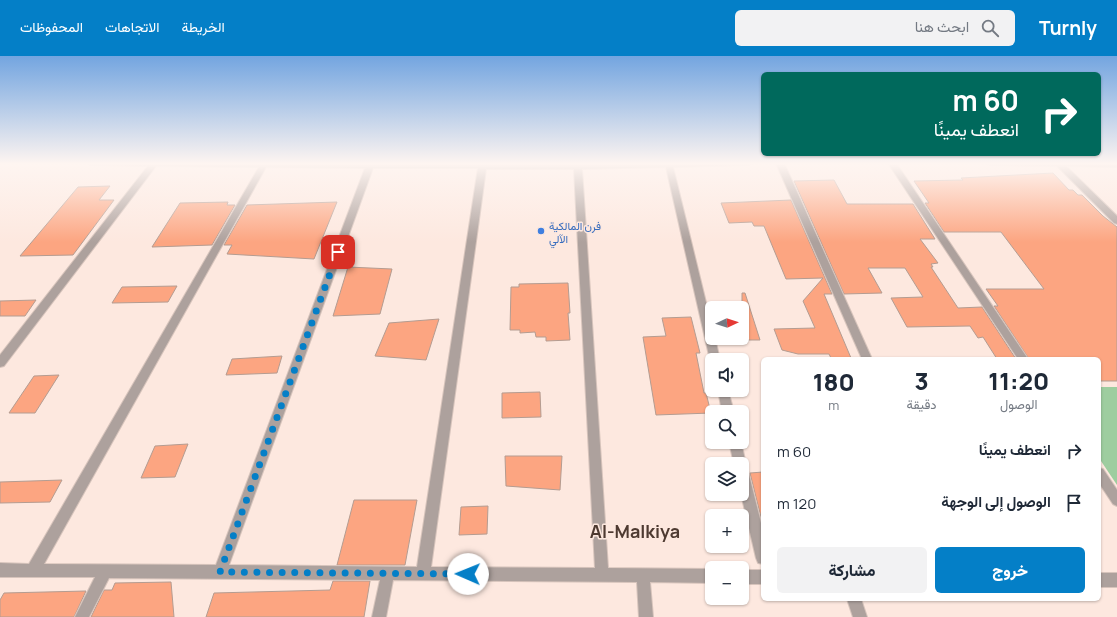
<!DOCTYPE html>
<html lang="ar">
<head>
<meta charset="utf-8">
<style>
	body { margin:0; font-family:Manrope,Vazirmatn,sans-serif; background:#f2f2f3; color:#1f2937; direction:rtl; height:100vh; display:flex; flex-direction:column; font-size:15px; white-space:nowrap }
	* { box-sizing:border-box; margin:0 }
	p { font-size:13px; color:#747a83 }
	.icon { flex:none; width:22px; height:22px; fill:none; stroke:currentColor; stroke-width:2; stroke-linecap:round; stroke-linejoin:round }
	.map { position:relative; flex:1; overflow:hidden; direction:ltr }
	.details { position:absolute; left:761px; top:301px; width:340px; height:244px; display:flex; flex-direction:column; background:#fff; border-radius:6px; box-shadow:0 1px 3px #0004; direction:rtl }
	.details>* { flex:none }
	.hud { position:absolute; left:761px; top:16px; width:340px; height:84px; border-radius:6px; box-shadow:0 1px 3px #0004; direction:rtl; background:#00695c; color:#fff; overflow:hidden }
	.needle { width:26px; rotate:86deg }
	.fabs { position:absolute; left:705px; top:245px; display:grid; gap:8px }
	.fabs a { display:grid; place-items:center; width:44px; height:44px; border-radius:6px; background:#fff; box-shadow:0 1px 3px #0004; font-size:20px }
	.pin { position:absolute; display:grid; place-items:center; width:34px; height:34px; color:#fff; margin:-17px; border-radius:8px; box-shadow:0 2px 6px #0006 }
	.me { position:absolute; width:44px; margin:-22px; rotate:271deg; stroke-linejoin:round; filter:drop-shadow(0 0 3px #0008) }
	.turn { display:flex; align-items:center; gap:14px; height:84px; padding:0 16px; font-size:18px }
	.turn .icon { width:52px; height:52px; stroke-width:2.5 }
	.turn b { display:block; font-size:28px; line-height:34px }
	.eta { display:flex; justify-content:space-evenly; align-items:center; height:68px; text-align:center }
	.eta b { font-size:24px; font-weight:800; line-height:28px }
	.cta { display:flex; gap:8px; margin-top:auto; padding:8px 16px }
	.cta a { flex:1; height:46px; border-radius:6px; background:#047fc7; color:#fff; font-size:16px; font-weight:800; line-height:46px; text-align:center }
	.cta a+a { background:#f2f2f3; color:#1f2937 }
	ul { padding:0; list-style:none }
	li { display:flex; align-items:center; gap:12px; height:52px; padding:0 16px }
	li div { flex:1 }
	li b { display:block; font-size:15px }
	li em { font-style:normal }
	header { display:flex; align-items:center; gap:24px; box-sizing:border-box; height:56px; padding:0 20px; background:#047fc7; color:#fff }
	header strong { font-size:19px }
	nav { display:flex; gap:22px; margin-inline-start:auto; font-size:14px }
	.search { width:280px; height:36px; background:#f2f2f3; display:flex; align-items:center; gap:10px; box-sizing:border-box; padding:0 14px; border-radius:6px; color:#747a83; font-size:15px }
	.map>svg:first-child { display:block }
	.green { fill:#9ecd9f }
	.building { fill:#fca581; stroke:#b49c91 }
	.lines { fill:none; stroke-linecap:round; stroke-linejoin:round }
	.minor-casing { stroke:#d7c4bc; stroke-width:2 }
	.minor { fill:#ada19d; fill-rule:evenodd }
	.route { stroke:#047fc7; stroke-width:7; stroke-dasharray:0 12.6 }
	.shop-dot { fill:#3f7fe0; stroke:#fde8df; stroke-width:1.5 }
	.labels { text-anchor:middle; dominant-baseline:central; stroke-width:3; stroke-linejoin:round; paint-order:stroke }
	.shop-label { font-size:11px; fill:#366cbe; stroke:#fde8df; text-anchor:start }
	.near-district-label { font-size:18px; font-weight:bold; fill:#4e3a31; stroke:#fde8df }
</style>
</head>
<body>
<header>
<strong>Turnly</strong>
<div class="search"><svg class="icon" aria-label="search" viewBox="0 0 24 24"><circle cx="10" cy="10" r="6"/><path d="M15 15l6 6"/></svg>ابحث هنا</div>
<nav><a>الخريطة</a><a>الاتجاهات</a><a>المحفوظات</a></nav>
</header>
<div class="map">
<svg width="1117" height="561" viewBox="0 0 1117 561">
	<rect width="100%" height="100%" fill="#fde8df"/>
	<path class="green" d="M1099,331H1117V429L1099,402Z"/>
	<g class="building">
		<path d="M1053,117L1069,134H1073L1078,139H1082L1103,160L1117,171V325H1099V303H1029L994,250H998L986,233H1044L1001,176H944L925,147H929L914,125L963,124L961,122Z"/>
		<path d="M834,124L847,148H913L935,183H920L938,207L931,208L933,211H931L958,252L982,251L1016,303H997L983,281L978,282L970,270L907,271L891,242L923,241L905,212H868L882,237L844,238L794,125Z"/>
		<path d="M110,130L99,144H114L73,199L20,200L78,131Z"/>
		<path d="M791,144L832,238H824L851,302H831L829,298H798L782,294L774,273L815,272L803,245L823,222L786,223L764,170H754L752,166L729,167L721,147Z"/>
		<path d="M228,146L227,149H235L212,189L152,191L180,147Z"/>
		<path d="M337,146L314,203L227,198L232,189H224L247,149Z"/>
		<path d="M348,211L392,213L380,258L333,260Z"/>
		<path d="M568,227L570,257H568L570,284L546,285V281H536L535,276L520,277V274H510L511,231H519V228Z"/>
		<path d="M177,230L168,246L112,247L122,231Z"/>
		<path d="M742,237H745L760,284H742Z"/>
		<path d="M36,244L25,260H0V245Z"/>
		<path d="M691,261L700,297H696L704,337H706L711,357L656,359L643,281L666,280L662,262Z"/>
		<path d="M439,263L426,304L375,300L389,267Z"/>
		<path d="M282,300L277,317L226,319L232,303Z"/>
		<path d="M59,319L35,357H9L34,320Z"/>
		<path d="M540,336L541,361L502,362V337Z"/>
		<path d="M188,388L175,421L141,422L155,390Z"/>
		<path d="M505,400H562L560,434L506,430Z"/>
		<path d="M763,416V469L750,417Z"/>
		<path d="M62,424L50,446L0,447V426Z"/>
		<path d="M354,444H417L405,509H337Z"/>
		<path d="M488,450L487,478L459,479L461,451Z"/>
		<path d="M333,525H370L364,561H206L214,537L330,534Z"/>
		<path d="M171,526L174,561H91L104,534H112L115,527Z"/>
		<path d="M86,535L74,561H0V544L4,537Z"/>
	</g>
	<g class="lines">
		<defs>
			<g id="minor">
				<path d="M87,107L578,109L752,107L748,109L673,111L712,271V282H715L720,304H712V307L710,304L666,111L582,113L608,512L712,513V527L650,526L653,561H639L637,526L393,524L386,561H372L380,524L109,522L89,561H75L95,521H0V507L29,508L259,111L156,110L4,310L0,311V299L148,110L91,109ZM266,111L365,112L216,509L44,508ZM373,112H478L417,511L229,509ZM486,113H574L595,512L431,511Z"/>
				<path d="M776,107H784L872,303H862Z"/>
				<path d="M888,107H896L1028,303H1018Z"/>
				<path d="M986,107H1117V111L1066,110L1117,160V168L1114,167L1057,110L990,109Z"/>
				<path d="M718,334H728L734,356H722Z"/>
				<path d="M729,386H741L746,408L745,411L748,415L763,475V508L758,507L756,502L741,438L742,408H734Z"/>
				<path d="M1099,412L1103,413L1117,434V450L1113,448L1099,427Z"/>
				<rect x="742" y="514" width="21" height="14"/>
				<rect x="1099" y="517" width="18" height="14"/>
				<path d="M847,543H861L867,561H853Z"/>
			</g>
		</defs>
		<use href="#minor" class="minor-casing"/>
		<use href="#minor" class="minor"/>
	</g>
	<linearGradient id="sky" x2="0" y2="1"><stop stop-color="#73a5e0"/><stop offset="0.58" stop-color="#fef5f1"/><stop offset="1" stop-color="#fef5f1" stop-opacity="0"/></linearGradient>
	<rect width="1117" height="186" fill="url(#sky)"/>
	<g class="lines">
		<path class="route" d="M338,196L220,516L468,518"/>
	</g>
	<circle class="shop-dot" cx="541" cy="175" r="4"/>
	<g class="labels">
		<g class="shop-label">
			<text x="549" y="169">فرن المالكية<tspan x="549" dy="13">الآلي</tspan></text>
		</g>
		<g class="near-district-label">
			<text x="635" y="475">Al-Malkiya</text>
		</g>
	</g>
</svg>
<div class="fabs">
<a><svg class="needle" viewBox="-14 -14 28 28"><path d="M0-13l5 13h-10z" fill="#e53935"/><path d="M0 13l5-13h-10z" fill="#747a83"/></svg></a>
<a><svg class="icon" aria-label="sound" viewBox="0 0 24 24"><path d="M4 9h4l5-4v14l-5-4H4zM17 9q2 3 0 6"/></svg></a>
<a><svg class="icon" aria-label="search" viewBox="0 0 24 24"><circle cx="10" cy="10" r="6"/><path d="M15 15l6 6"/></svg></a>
<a><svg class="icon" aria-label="layers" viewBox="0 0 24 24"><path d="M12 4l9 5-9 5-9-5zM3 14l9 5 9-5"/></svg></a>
<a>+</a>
<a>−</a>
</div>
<div class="pin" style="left:338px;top:196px;background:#d93025"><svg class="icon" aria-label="arrive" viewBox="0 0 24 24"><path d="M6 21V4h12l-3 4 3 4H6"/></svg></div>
<svg class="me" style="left:468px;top:518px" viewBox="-20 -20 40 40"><circle r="19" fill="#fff"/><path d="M0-13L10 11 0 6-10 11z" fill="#047fc7"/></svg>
<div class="hud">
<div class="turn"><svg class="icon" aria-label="right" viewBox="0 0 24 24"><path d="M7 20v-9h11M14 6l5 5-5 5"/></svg><div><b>60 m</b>انعطف يمينًا</div></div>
</div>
<section class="details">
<div class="eta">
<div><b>11:20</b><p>الوصول</p></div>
<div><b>3</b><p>دقيقة</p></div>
<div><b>180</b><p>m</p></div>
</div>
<ul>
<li><svg class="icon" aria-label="right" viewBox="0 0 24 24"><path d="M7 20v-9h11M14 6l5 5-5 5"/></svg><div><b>انعطف يمينًا</b></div><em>60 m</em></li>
<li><svg class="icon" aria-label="arrive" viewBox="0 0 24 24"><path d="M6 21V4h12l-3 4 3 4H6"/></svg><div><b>الوصول إلى الوجهة</b></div><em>120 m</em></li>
</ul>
<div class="cta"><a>خروج</a><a>مشاركة</a></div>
</section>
</div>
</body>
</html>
